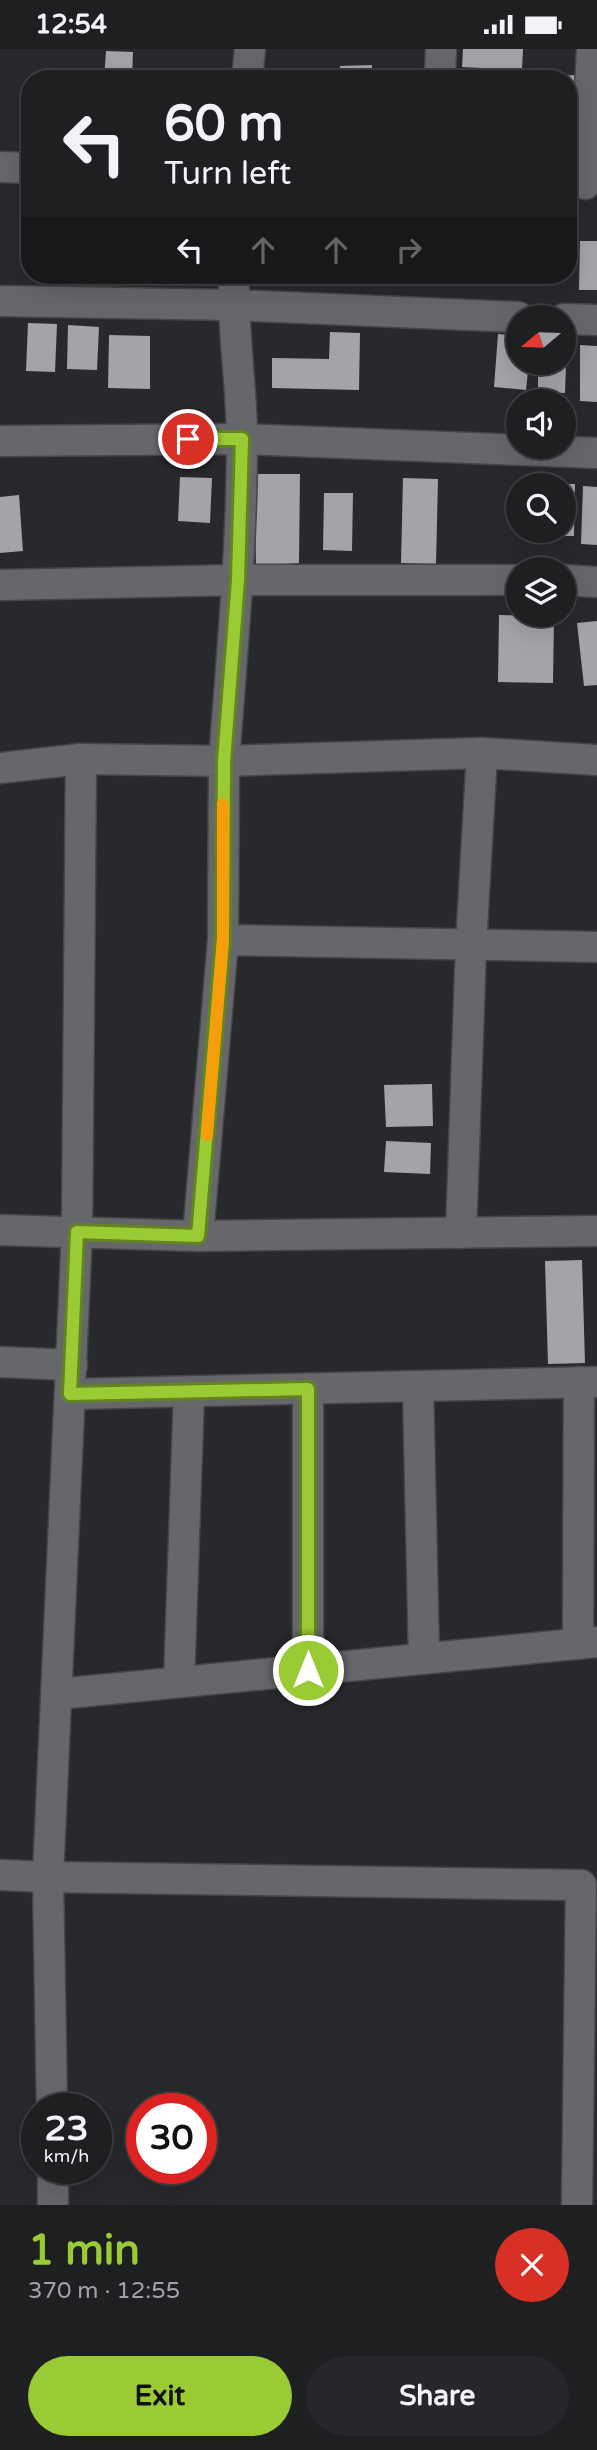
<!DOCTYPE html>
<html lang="en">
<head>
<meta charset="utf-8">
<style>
	body { margin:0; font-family:"Varela Round",sans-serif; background:#26272a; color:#f1f3f6; height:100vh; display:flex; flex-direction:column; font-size:26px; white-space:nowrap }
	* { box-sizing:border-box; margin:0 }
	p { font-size:23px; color:#a1a2a5 }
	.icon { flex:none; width:38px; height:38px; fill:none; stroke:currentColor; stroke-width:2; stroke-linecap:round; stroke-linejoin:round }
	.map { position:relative; height:2156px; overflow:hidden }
	.panel { display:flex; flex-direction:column; background:#1e1f21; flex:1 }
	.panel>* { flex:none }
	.hud { position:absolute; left:21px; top:21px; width:556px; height:214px; border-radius:28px; box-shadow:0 7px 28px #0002,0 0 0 2px #3c3d3f; background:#1e1f21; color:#f1f3f6; overflow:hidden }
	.needle { width:46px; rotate:251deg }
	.buttons { position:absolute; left:506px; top:256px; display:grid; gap:14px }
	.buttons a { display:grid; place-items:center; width:70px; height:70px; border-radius:50%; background:#1e1f21; box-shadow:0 7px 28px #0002,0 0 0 2px #3c3d3f; font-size:35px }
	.speed { position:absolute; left:21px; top:2044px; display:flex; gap:14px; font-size:35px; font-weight:700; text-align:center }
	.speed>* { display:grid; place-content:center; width:91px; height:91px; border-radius:50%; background:#1e1f21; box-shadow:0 7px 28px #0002,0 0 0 2px #3c3d3f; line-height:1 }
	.speed small { font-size:18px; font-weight:400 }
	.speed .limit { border:10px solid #d22; background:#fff; color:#111 }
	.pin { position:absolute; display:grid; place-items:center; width:60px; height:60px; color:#fff; margin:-30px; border:4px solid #fff; border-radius:50%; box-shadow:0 2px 7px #0007 }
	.me { position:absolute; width:77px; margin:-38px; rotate:0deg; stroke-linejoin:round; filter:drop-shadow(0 0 5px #0008) }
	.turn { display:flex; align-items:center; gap:24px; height:147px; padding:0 28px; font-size:32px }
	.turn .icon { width:91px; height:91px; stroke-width:2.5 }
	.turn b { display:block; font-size:49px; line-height:60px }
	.lanes { display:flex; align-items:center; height:66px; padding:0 28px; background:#0003; justify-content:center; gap:35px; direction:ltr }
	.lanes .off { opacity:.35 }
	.round { display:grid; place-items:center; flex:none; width:74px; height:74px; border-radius:37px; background:#26272a }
	.headline { display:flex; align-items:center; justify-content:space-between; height:119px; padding:0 28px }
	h1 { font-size:42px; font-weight:800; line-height:52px; color:#9acb34 }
	.cta { display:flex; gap:14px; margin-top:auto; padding:14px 28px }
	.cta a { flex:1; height:80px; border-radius:42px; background:#9acb34; color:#111; font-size:28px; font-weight:800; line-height:80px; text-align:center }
	.cta a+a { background:#26272a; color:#f1f3f6 }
	.status { display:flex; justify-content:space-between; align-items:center; height:49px; padding:0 35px; background:#1e1f21; direction:ltr }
	.status svg { height:19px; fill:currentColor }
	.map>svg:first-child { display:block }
	.building { fill:#a3a4a7 }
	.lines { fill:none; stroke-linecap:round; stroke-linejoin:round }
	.minor-casing { stroke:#464648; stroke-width:33 }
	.minor { stroke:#66676a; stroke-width:30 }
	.route-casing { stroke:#648422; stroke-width:18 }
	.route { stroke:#9acb34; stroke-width:12 }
	.slow { stroke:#f59e0b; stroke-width:12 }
</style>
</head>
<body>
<div class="status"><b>12:54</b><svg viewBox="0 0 49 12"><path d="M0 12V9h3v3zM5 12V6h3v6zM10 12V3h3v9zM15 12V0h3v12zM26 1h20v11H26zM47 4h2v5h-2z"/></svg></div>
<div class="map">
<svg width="597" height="2156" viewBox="0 0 597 2156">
	<rect width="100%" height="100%" fill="#28292c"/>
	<g class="building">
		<path d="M463,0H523L522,21L462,18Z"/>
		<path d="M106,2L133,3L132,30H104Z"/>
		<path d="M372,16V30H340V17Z"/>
		<path d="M577,26L579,71H569V30H529V28Z"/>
		<path d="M569,158L575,159L571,221H569Z"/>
		<path d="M580,192H597V241H579Z"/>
		<path d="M249,226H294V235L250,237Z"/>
		<path d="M28,274L57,275L55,323L26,322Z"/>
		<path d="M68,276L99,278L97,321L67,320Z"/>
		<path d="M330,283L360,284L359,341L272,339V309L329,310Z"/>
		<path d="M498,285L518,287V313H529L526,341L494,338Z"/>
		<path d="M109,286L150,287V340L108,339Z"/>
		<path d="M564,288H567L565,344L538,343V313H564Z"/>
		<path d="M580,296L597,297V353L580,352Z"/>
		<path d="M254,425H300L299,514L256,517Z"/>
		<path d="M180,428L212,429L210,474L178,472Z"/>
		<path d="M403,429L438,430L436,515L401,514Z"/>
		<path d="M564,435H575L574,487H543V481H564Z"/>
		<path d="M583,437L597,438V496L581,495Z"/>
		<path d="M324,444H353L352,502L323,501Z"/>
		<path d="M19,446L23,502L0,504V448Z"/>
		<path d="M499,566L554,567L553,634L498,633Z"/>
		<path d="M597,572V636L584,637L577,574Z"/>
		<path d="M432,1035L433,1077L386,1078L384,1036Z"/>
		<path d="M386,1092L431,1094L430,1125L384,1123Z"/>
		<path d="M582,1211L585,1314L548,1315L545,1212Z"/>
	</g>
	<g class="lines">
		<defs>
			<g id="minor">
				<path d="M247,30L250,0"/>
				<path d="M440,30L441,0"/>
				<path d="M0,118L30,119"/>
				<path d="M585,135L592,0"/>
				<path d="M234,226C232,281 242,336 242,391C242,498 232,605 224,712L482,704L597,711"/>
				<path d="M0,252L233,256L518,268"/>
				<path d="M564,270L597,271"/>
				<path d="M0,392L242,390L597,404"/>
				<path d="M564,531L597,533"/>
				<path d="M0,536L238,531H518"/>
				<path d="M0,719L81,710"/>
				<path d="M223,891L597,898"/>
				<path d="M0,1181L198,1187L597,1182"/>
				<path d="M461,1184L471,896L482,704"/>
				<path d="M0,1313L72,1316"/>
				<path d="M418,1337L424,1610"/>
				<path d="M308,1340V1621"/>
				<path d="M70,1345L597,1333"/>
				<path d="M578,1595L579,1333"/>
				<path d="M179,1633L189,1343"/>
				<path d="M58,1645L597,1593"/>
				<path d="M0,1826L48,1828L77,1183L81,710L224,712L223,891L198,1187"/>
				<path d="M52,2060L48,1828L581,1836L577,2156"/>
				<path d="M53,2119V2156"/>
			</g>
		</defs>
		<use href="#minor" class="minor-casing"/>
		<use href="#minor" class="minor"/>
	</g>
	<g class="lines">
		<defs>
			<path id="route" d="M188,390H242L238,531L224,712L223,891L198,1187L77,1183L70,1345L308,1340V1621"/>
		</defs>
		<use href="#route" class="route-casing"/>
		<use href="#route" class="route"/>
		<path class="slow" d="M207,1086L223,891V755"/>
	</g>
</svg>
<div class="buttons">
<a><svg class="needle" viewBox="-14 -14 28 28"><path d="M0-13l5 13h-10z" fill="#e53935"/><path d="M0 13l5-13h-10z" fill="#a1a2a5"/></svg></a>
<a><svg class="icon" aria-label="sound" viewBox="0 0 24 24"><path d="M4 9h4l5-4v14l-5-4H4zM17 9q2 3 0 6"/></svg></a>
<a><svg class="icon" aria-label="search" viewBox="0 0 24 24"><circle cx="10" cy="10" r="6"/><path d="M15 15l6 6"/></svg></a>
<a><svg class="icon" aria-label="layers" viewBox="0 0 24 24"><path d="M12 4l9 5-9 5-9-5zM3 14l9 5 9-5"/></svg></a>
</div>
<div class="speed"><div>23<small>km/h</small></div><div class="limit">30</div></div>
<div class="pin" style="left:188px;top:390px;background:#d93025"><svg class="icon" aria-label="arrive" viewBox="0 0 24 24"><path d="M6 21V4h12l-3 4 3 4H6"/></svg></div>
<svg class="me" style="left:308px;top:1621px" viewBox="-20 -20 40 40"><circle r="17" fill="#9acb34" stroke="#fff" stroke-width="3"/><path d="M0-11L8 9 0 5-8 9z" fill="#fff"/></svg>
<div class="hud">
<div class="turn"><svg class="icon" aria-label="left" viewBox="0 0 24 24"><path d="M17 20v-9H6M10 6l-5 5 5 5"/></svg><div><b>60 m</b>Turn left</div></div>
<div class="lanes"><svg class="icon" aria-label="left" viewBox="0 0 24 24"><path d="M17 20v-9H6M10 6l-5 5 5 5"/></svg><svg class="icon off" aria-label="ahead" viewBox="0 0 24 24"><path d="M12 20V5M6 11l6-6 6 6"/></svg><svg class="icon off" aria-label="ahead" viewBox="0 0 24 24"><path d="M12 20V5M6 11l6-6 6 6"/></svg><svg class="icon off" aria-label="right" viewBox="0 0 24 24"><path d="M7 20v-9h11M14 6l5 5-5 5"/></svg></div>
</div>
</div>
<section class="panel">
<div class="headline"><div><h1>1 min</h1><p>370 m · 12:55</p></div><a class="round" style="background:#d93025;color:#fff"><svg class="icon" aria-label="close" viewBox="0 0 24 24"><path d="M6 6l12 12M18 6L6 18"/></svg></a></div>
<div class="cta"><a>Exit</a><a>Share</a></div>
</section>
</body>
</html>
